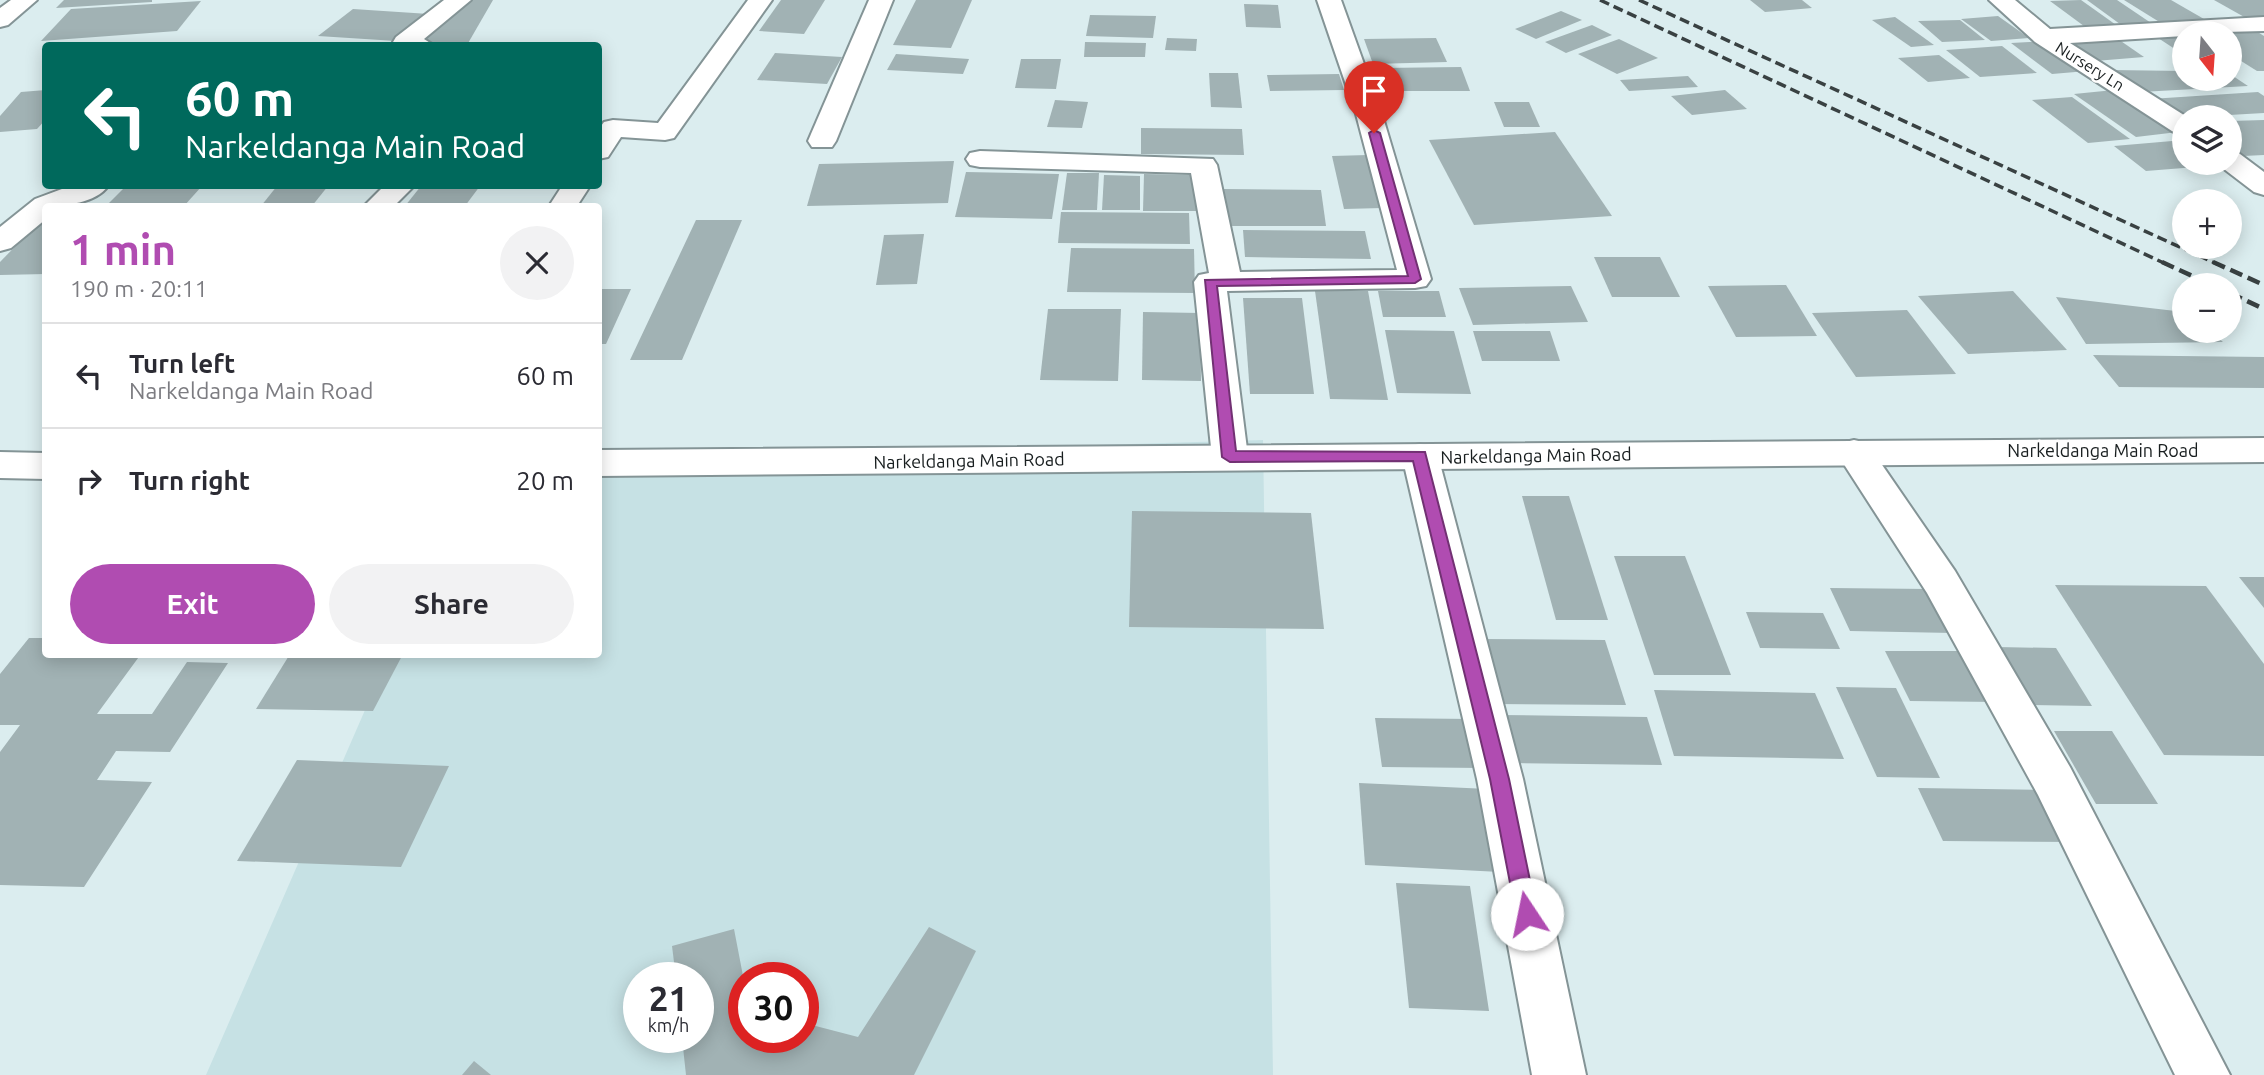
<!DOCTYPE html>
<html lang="en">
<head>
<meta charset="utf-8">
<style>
	body { margin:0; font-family:Ubuntu,sans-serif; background:#f2f2f3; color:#2b2b33; height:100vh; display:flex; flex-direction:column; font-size:26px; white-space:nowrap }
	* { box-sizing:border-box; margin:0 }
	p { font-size:23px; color:#7c7c81 }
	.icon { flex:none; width:38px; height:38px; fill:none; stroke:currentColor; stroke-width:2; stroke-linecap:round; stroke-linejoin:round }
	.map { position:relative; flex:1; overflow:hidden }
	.sheet { position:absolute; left:42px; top:203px; width:560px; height:455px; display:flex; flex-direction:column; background:#fff; border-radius:7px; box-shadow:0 4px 18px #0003 }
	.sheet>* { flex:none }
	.banner { position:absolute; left:42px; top:42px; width:560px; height:147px; border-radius:7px; box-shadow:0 4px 18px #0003; background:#00695c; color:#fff; overflow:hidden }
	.needle { width:46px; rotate:163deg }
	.controls { position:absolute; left:2172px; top:21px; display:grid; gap:14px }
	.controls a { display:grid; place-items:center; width:70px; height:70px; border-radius:50%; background:#fff; box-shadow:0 4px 18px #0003; font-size:35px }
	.speed { position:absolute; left:623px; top:962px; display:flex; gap:14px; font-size:35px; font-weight:700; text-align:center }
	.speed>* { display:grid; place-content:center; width:91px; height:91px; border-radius:50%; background:#fff; box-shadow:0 4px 18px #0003; line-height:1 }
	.speed small { font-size:18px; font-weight:400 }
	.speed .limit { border:10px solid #d22; background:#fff; color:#111 }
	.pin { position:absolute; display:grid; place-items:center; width:60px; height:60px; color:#fff; margin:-72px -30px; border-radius:50% 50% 50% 0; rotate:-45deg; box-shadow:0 0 7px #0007 }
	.pin .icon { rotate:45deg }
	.me { position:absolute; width:77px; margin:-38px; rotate:349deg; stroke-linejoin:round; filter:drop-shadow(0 0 5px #0008) }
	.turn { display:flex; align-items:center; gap:24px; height:147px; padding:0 28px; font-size:32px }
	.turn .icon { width:91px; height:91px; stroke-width:2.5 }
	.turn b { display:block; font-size:49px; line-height:60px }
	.round { display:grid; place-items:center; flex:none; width:74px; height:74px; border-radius:37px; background:#f2f2f3 }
	.overview { display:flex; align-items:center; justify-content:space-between; height:119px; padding:0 28px }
	h1 { font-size:42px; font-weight:600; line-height:52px; color:#b04cb1 }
	.cta { display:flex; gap:14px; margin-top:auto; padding:14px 28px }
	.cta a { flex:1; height:80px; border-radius:42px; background:#b04cb1; color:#fff; font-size:28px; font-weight:600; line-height:80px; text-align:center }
	.cta a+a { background:#f2f2f3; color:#2b2b33 }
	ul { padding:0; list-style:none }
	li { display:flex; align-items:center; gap:21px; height:105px; padding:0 28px; border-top:2px solid #e1e1e2 }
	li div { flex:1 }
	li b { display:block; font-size:26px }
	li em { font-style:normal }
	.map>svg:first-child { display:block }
	.built { fill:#c6e1e4; fill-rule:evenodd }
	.building { fill:#a1b2b4 }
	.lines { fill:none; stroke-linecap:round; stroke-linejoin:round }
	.street-casing { stroke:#849496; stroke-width:4 }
	.secondary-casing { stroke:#849496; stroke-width:4 }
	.street { fill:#fff; fill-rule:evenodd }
	.secondary { fill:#fff; fill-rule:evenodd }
	.rail-far1 { stroke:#394142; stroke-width:3.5; stroke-dasharray:10 5; stroke-linecap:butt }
	.rail { stroke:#394142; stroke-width:4.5; stroke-dasharray:13 6; stroke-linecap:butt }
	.route { fill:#b04cb1; stroke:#723173; stroke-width:2 }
	.labels { text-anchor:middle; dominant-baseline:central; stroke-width:5; stroke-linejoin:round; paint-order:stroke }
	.far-street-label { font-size:16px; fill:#181e1f; stroke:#fff }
	.street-label { font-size:18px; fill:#181e1f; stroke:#fff }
</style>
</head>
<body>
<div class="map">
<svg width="2264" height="1075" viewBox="0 0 2264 1075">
	<rect width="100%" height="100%" fill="#dbedef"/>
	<path class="built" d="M1263,440L1273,1075H206L389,655L598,654L599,460ZM639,978H698V1038H639ZM744,978H803V1038H744Z"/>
	<g class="building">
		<path d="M64,0H152V2L56,8Z"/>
		<path d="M466,0H493L467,45L412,41Z"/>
		<path d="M781,0H825L804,34L759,31Z"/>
		<path d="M916,0H972L951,48L893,45Z"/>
		<path d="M1750,0H1802L1812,8L1765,12Z"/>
		<path d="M2081,0L2119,27L2088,29L2050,1Z"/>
		<path d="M2087,0H2117L2154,25L2124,27Z"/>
		<path d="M2124,0H2171L2204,19L2161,23Z"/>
		<path d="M2214,0H2264V17L2246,18Z"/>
		<path d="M201,1L177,31L41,41L71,9Z"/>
		<path d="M1244,4L1278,5L1281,28L1246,27Z"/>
		<path d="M353,9L429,14L396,41L318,36Z"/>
		<path d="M1561,11L1582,20L1536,39L1515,29Z"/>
		<path d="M1090,15L1156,16L1153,38L1086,36Z"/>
		<path d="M1998,16L2029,38L1991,41L1961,19Z"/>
		<path d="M1895,17L1934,45L1911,47L1872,20Z"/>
		<path d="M1960,20L1985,40L1942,42L1918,21Z"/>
		<path d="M1592,25L1612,35L1566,53L1545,42Z"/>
		<path d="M2256,31L2264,36V71H2257L2230,54V33Z"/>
		<path d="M2184,34V55L2155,36Z"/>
		<path d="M2115,37L2144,57L2095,61L2067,41Z"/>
		<path d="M1167,38L1197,39L1196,51L1165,50Z"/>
		<path d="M1436,38L1447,62L1373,64L1364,39Z"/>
		<path d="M1619,39L1658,58L1617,74L1578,54Z"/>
		<path d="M2045,41L2087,71L2052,74L2011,43Z"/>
		<path d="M1085,42L1146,43L1145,57H1084Z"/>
		<path d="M2002,46L2037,73L1980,77L1946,50Z"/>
		<path d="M775,53L842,57L827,84L757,80Z"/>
		<path d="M896,54L969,59L963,74L887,70Z"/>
		<path d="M1939,55L1970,78L1928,82L1898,58Z"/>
		<path d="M1021,59H1061L1056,89L1015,88Z"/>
		<path d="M1461,67L1470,91H1390L1382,68Z"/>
		<path d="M2111,70L2184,71V79H2230V74L2248,86L2141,92Z"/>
		<path d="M1209,73H1238L1242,108L1211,107Z"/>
		<path d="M1339,74L1344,90L1270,91L1267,75Z"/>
		<path d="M1688,76L1698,87L1629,91L1620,80Z"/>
		<path d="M46,90V119L37,129L0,132V116L21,92Z"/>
		<path d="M1725,90L1747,109L1692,115L1671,96Z"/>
		<path d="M2114,90L2178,132L2136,137L2074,94Z"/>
		<path d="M2258,92L2264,96V113L2177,118L2150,99Z"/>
		<path d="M2072,97L2130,139L2088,143L2032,100Z"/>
		<path d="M1055,100L1088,102L1082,128L1047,127Z"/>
		<path d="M1494,102H1529L1540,127H1504Z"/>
		<path d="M2264,120V155L2243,156L2230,145V121Z"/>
		<path d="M1141,128L1242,129L1244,155L1141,154Z"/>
		<path d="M1555,132L1612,216L1474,225L1429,140Z"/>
		<path d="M2184,140V163L2221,165L2146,171L2114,146Z"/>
		<path d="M1368,155L1382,208L1344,209L1332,156Z"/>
		<path d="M954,161L948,203L807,206L819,164Z"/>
		<path d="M966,172L1059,174L1052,219L955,217Z"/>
		<path d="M1067,173H1099L1097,210H1062Z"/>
		<path d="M1144,174L1197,175L1199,211H1143Z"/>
		<path d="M1104,175L1140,176V210H1102Z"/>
		<path d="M126,186H202L184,206H106Z"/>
		<path d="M277,186H328L312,206H261Z"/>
		<path d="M421,186H480L465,206H405Z"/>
		<path d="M1223,189L1321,190L1326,226H1226Z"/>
		<path d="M1061,212L1189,213L1190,244L1058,243Z"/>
		<path d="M41,220H46V274L0,275V262Z"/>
		<path d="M696,220H742L682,360H630Z"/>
		<path d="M1243,230L1365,231L1371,259L1245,257Z"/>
		<path d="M924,234L917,284L876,285L884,235Z"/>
		<path d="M1071,248L1194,249L1195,293L1067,292Z"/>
		<path d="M1594,257H1660L1680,297H1612Z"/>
		<path d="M1786,285L1817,336L1736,337L1708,286Z"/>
		<path d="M1571,286L1588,322L1473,325L1459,288Z"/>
		<path d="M598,289H631L606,344H598Z"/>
		<path d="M1315,291H1368L1388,400L1330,399Z"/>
		<path d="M1378,291H1439L1446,317H1383Z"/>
		<path d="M2013,291L2067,350L1968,354L1918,296Z"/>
		<path d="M2056,297L2184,312V331H2210L2223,342L2086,344Z"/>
		<path d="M1243,298H1302L1314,394H1250Z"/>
		<path d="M1048,309H1121L1118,381L1040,380Z"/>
		<path d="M1907,310L1956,374L1856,377L1812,313Z"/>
		<path d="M1143,312L1200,313L1201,381L1142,380Z"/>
		<path d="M1385,330L1454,331L1471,394L1397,393Z"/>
		<path d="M1473,331H1550L1560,361H1482Z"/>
		<path d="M2093,355L2264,357V388L2119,387Z"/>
		<path d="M1522,496H1569L1608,620H1556Z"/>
		<path d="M1132,511L1311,513L1324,629L1129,627Z"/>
		<path d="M1614,556H1685L1731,675H1654Z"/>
		<path d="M2239,577H2264V608Z"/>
		<path d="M2055,585L2206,586L2264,664V756L2164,755Z"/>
		<path d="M1830,588L1929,589L1953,633L1850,631Z"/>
		<path d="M1746,612L1823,613L1840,649L1760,648Z"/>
		<path d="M29,638H46V654H141L97,714H152L187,662L228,663L170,752L116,751L97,780L152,782L84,887L0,885V752L20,725H0V674Z"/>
		<path d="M1479,639L1605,640L1626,705L1493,704Z"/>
		<path d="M1997,647L2056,648L2092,706L2031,705Z"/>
		<path d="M1885,651H1969L1997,702L1910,701Z"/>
		<path d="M290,654H403L373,711L256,709Z"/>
		<path d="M1836,687L1896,688L1940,778L1877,777Z"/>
		<path d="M1654,690L1815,693L1844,759L1674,756Z"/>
		<path d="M1499,715L1647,717L1662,765L1510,763Z"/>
		<path d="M1375,718L1473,719L1482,768L1382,767Z"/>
		<path d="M2054,731H2112L2158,804H2096Z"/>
		<path d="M297,760L449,766L401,867L237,861Z"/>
		<path d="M1359,783L1488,789L1500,872L1365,865Z"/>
		<path d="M1918,788L2050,790L2078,842L1943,841Z"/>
		<path d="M1396,883L1470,886L1489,1011L1409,1008Z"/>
		<path d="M929,927L976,951L914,1075H686L682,1038H698V978H676L672,946L734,929L744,981V1038H803V1026L808,1024L858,1037Z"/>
		<path d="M474,1061L491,1075H462Z"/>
	</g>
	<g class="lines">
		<defs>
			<g id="street">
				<path d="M11,0H37L8,25L0,27V8Z"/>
				<path d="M444,0H471L424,39L435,46H395L393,42L396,37Z"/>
				<path d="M748,0H772L674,138L665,140L621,137L608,157L598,159V130L604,122L613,120L658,123Z"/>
				<path d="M869,0H893L836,141L832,147H812L808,141Z"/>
				<path d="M1317,0H1341L1382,114L1431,279L1426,286L1415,288L1227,291L1248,457L1243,466L1230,469L1217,466L1212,457L1194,282L1199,275L1209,273L1191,173L980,167L970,165L966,159L970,153L980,151L1213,159L1217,165L1240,272L1397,270L1356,114Z"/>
				<path d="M1989,0H2015L2050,29L2264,17V31L2184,33V36L2070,43L2187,117H2184V135L2175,133L2035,42Z"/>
				<path d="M2230,152L2240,154L2264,172V195L2254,192L2220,166L2218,163H2230Z"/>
				<path d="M70,186H108C96,203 65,206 46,206V219L11,248L0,251V227L35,199Z"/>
				<path d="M384,186H414L394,206H364Z"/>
				<path d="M562,186H590L577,206H549Z"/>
				<path d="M1854,440L1867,443L1955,571L2070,767L2230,1075H2175L2038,795L1927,593L1836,452L1841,443Z"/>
				<path d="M1420,444L1433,447L1438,456L1523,779L1586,1075H1532L1477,779L1402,456L1407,447Z"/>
			</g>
			<g id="secondary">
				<path d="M2264,438V462L598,476V450Z"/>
				<path d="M0,452L46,453V479L0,478Z"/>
			</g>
		</defs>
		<use href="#street" class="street-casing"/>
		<use href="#secondary" class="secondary-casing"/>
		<use href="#street" class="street"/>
		<use href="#secondary" class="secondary"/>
		<g class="rail-far1">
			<path d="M1600,0L2166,264"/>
			<path d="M1639,0L2217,264"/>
		</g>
		<g class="rail">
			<path d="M2162,262L2212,285"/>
			<path d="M2213,262L2264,285"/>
			<path d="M2230,293L2264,309"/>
		</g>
	</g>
	<path class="route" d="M1374,130L1380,133L1421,279L1415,283L1217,286L1236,451L1425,452L1509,779L1537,914L1534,920L1527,923L1519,920L1516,914L1490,779L1413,461L1230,462L1222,457L1205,280L1408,276L1369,133Z"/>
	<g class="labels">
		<g class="far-street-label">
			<text transform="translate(2090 66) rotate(32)">Nursery Ln</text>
		</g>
		<g class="street-label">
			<text x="2103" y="450">Narkeldanga Main Road</text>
			<text transform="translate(1536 455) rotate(-1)">Narkeldanga Main Road</text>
			<text transform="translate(969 460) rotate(-1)">Narkeldanga Main Road</text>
		</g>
	</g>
</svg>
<div class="controls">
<a><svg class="needle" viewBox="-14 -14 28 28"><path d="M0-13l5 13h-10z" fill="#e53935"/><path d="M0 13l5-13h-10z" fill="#7c7c81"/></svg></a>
<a><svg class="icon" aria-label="layers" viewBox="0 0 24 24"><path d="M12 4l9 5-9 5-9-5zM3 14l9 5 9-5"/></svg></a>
<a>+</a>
<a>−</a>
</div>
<div class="speed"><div>21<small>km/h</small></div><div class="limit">30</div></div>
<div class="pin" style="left:1374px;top:133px;background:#d93025"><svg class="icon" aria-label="arrive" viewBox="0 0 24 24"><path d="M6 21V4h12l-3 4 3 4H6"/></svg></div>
<svg class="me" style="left:1527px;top:914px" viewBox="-20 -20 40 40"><circle r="19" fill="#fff"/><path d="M0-13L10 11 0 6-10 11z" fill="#b04cb1"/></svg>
<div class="banner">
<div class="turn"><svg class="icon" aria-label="left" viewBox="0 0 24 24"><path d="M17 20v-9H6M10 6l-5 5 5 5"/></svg><div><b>60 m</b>Narkeldanga Main Road</div></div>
</div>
<section class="sheet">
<div class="overview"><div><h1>1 min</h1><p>190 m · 20:11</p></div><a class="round"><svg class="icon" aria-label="close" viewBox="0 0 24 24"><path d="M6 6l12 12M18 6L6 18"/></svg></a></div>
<ul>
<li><svg class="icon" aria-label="left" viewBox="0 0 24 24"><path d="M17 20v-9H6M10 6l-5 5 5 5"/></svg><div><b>Turn left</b><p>Narkeldanga Main Road</p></div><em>60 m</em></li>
<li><svg class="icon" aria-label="right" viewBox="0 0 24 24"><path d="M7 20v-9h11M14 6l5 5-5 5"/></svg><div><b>Turn right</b></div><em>20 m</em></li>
</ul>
<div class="cta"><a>Exit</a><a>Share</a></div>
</section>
</div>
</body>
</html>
